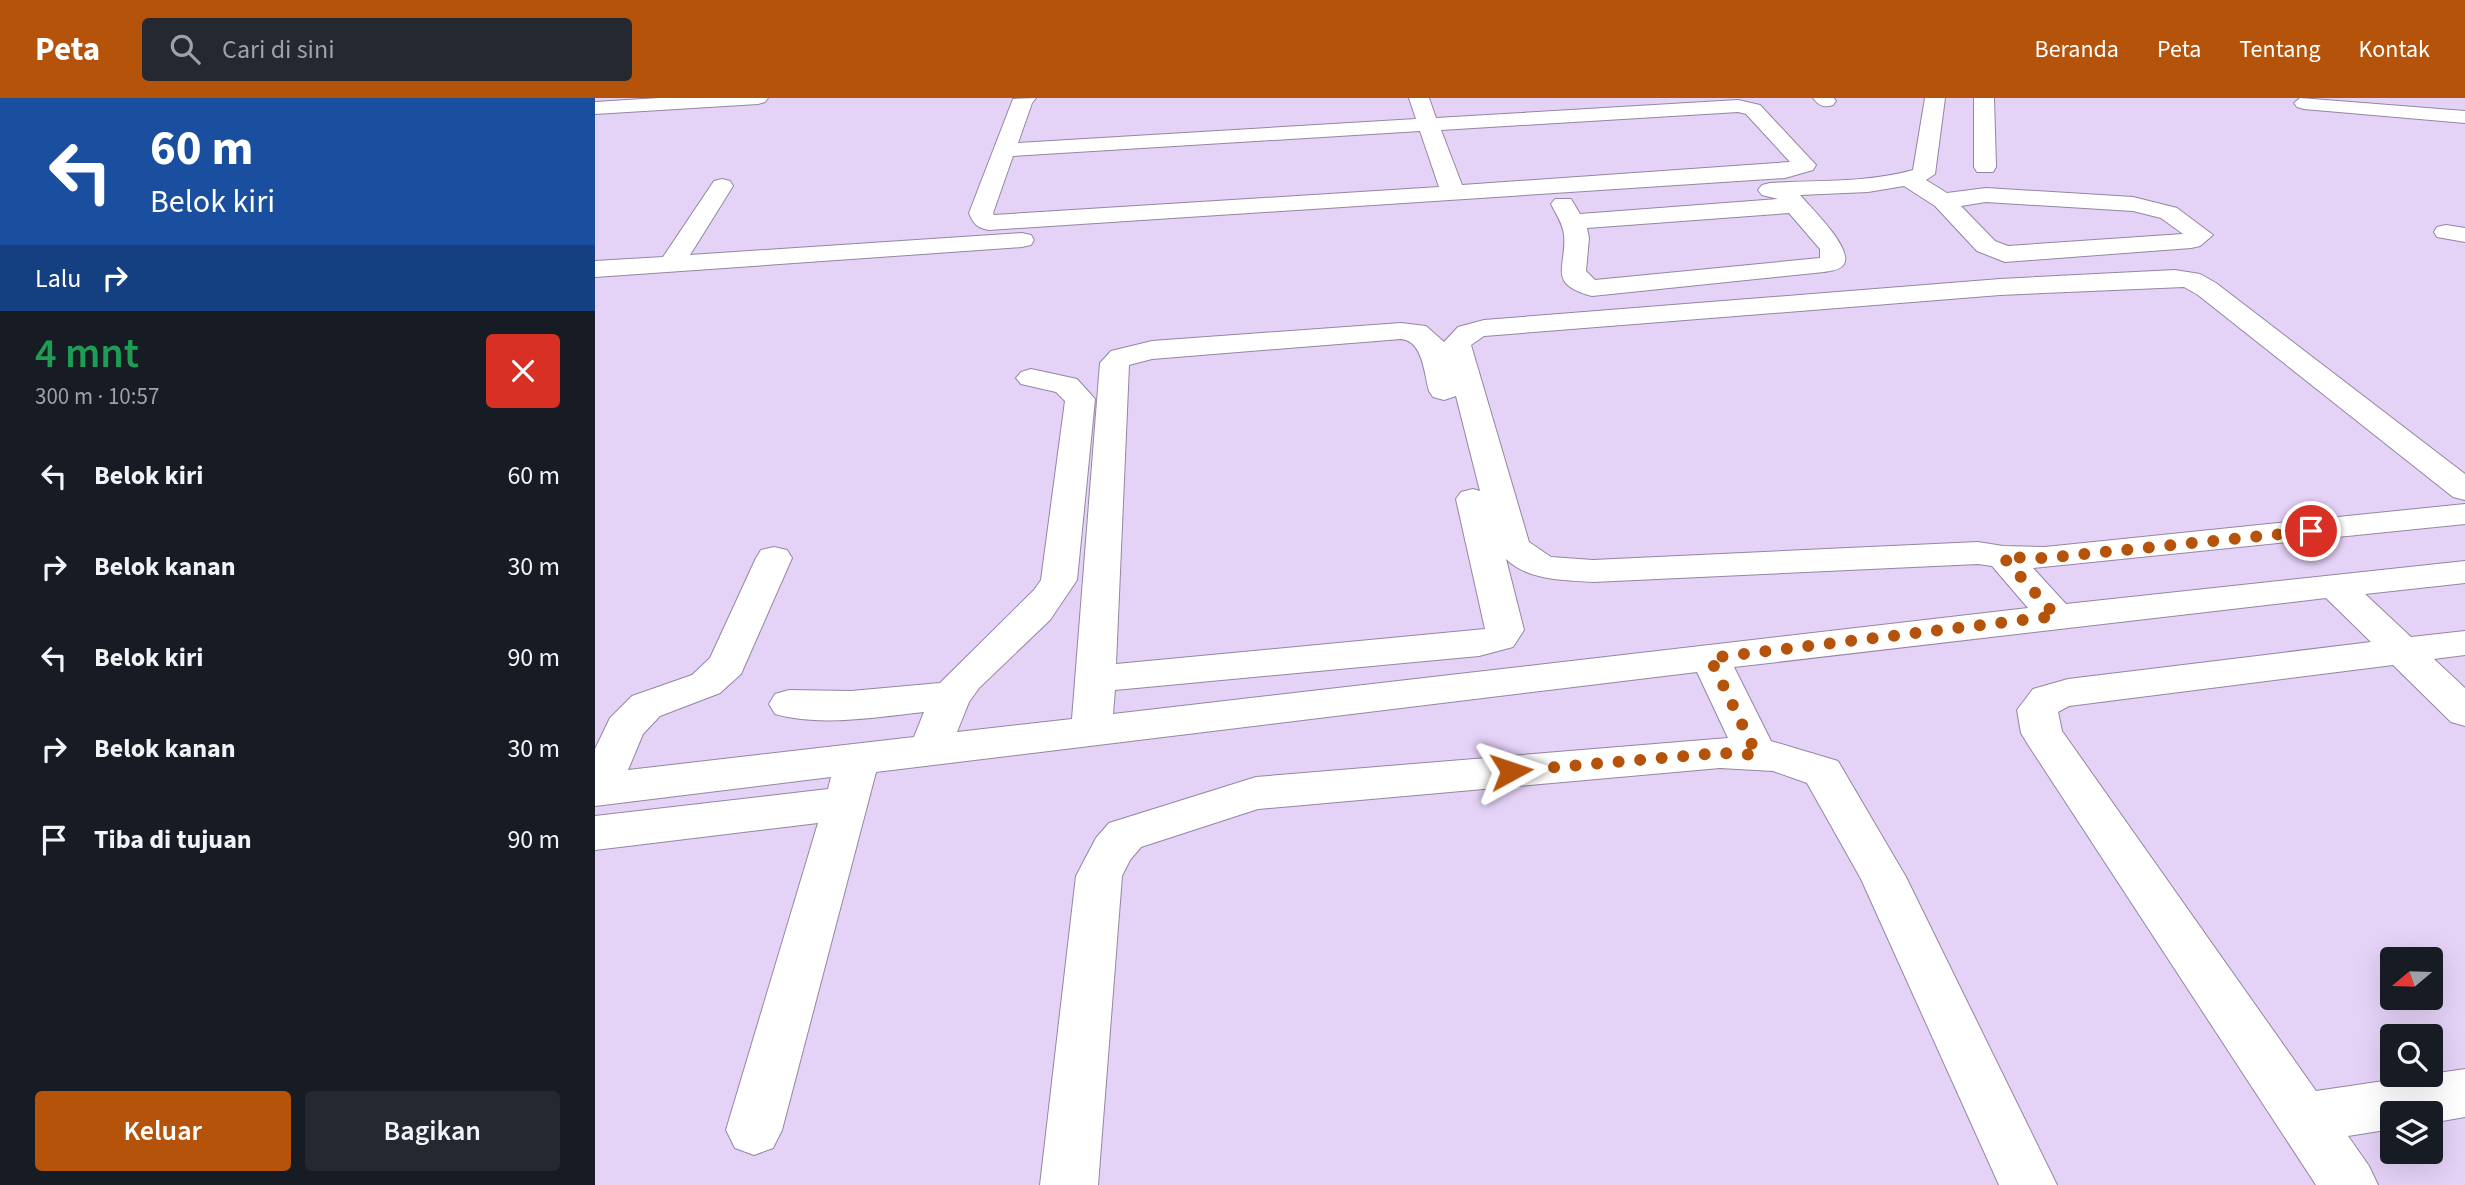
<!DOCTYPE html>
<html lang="id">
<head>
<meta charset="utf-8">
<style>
	body { margin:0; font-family:"Source Sans 3",sans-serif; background:#242831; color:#f1f3f6; height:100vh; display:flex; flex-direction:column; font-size:26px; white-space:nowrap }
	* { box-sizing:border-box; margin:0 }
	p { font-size:23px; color:#9ea1a6 }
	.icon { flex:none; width:38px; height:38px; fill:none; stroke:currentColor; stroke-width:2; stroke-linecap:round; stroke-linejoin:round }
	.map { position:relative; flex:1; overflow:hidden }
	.side { display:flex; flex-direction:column; background:#171b24; width:595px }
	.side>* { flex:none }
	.hud { background:#1a4fa0; color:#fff; overflow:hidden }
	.needle { width:46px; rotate:251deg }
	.controls { position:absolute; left:1785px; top:849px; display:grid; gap:14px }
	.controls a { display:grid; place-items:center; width:63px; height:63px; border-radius:7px; background:#171b24; box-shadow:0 7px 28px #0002; font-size:35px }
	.pin { position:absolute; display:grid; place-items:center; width:60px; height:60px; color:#fff; margin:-30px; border:4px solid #fff; border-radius:50%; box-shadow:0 2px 7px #0007 }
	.me { position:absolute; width:77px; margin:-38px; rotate:85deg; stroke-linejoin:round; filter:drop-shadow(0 0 5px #0008) }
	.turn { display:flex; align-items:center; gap:24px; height:147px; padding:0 35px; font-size:32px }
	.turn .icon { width:91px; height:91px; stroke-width:2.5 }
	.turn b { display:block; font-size:49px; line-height:60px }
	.then { display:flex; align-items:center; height:66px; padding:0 35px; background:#0003; gap:14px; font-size:26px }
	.round { display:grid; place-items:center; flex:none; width:74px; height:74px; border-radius:7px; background:#242831 }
	.head { display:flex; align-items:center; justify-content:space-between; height:119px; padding:0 35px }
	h1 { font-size:42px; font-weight:600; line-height:52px; color:#1e9e55 }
	.cta { display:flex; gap:14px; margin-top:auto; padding:14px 35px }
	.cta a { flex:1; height:80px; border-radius:7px; background:#b45309; color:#fff; font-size:28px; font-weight:600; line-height:80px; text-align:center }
	.cta a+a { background:#242831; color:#f1f3f6 }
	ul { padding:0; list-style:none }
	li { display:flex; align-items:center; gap:21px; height:91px; padding:0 35px }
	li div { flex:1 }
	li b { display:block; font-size:26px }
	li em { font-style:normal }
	header { display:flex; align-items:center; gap:42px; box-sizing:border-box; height:98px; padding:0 35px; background:#b45309; color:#fff }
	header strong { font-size:33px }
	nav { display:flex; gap:38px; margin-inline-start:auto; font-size:24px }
	.search { width:490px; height:63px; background:#242831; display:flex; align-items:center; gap:18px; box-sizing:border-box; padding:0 24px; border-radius:7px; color:#9ea1a6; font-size:26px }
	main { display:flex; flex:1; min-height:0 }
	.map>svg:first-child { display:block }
	.built { fill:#e5d2f7; fill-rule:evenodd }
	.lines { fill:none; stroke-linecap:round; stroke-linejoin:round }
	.minor-casing { stroke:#9486a2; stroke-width:2 }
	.minor { fill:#fff; fill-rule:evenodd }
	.route { stroke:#b45309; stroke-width:12; stroke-dasharray:0 21.6 }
</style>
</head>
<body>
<header>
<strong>Peta</strong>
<div class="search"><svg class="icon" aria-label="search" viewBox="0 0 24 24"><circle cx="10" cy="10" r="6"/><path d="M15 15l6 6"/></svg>Cari di sini</div>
<nav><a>Beranda</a><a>Peta</a><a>Tentang</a><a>Kontak</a></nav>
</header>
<main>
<section class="side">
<div class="hud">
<div class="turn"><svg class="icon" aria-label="left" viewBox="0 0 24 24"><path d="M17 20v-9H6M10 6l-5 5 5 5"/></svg><div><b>60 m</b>Belok kiri</div></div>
<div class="then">Lalu<svg class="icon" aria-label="right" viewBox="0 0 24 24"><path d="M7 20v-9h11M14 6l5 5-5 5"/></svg></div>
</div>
<div class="head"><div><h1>4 mnt</h1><p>300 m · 10:57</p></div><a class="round" style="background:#d93025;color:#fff"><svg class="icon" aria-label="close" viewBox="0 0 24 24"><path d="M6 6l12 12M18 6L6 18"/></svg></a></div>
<ul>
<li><svg class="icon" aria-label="left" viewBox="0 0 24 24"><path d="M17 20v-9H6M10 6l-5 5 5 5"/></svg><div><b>Belok kiri</b></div><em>60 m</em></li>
<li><svg class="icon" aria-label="right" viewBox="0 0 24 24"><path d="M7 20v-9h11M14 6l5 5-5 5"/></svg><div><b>Belok kanan</b></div><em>30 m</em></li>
<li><svg class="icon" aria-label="left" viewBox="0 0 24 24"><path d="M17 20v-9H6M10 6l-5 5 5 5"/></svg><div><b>Belok kiri</b></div><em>90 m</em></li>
<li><svg class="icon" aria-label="right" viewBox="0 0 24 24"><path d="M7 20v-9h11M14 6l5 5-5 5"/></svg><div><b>Belok kanan</b></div><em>30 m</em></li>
<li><svg class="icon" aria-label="arrive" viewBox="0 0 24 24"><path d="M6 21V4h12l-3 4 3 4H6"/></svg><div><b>Tiba di tujuan</b></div><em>90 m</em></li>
</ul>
<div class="cta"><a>Keluar</a><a>Bagikan</a></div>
</section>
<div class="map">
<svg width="1870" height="1087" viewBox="0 0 1870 1087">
	<rect width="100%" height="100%" fill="#ebdcfa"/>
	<path class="built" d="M0,0H1870V1087H0ZM1797,861H1836V900H1797ZM1797,938H1836V976H1797ZM1797,1015H1836V1054H1797Z"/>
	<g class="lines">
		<defs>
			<g id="minor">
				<path d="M64,0H173L170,4L163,6L0,16V4Z"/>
				<path d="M441,0L437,5L423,45L821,21L814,0H834L841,20L1143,2L1165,7L1221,67L1218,72L1190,80L394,132C383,130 378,126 374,115L418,1ZM1143,14L1151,16L1195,64L867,87L846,32ZM825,33L844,89L399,117L398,115L418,58Z"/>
				<path d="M1218,0H1239L1241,3L1238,7C1229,10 1224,8 1218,0Z"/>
				<path d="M1330,0H1350L1340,76L1331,82L1352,95L1391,90L1538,99L1582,110L1618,137L1605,148L1596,150L1410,164L1382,153L1340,108L1309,88L1273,94L1205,97C1216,110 1258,150 1249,166C1246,172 1235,173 1229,174L997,198C951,186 972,169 969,137C968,126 961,116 956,106L960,101H976L985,116L1183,101L1167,97L1163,92L1167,87L1175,85C1222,82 1272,85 1318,72ZM1391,104L1538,113L1566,120L1588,136L1413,148L1400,143L1366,108ZM1194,115L1225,151V160L1000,182L991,173L994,140L992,130Z"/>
				<path d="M1379,0H1399L1401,69L1398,74H1382L1379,69Z"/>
				<path d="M1705,0L1870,13V25L1709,11L1702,9L1699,5Z"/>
				<path d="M127,81L135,83L138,88L95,157L427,135L436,137L439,142L436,147L427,149L0,179V163L68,159L119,83Z"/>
				<path d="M1851,127L1870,130V144L1842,139L1839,134L1842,129Z"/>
				<path d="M1580,172L1605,176L1621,185L1870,376V402L1858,399L1603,197L1589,189L1405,197L889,238L876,247L934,444L956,459L998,462L1383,444L1408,448L1450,449L1870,406V426L1438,470L1471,506L1870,463V485L1770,496L1816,539L1870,533V557L1839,561L1870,590V628L1856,624L1798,567L1474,608L1463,614L1467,633L1721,993L1870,971V1019L1836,1025V1015H1797V1031L1753,1038L1774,1068L1783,1087H1721L1432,645L1426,635L1422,612L1438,591L1473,581L1776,544L1731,500L1139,569L1176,643L1243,663L1311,779L1462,1087H1404L1266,781L1212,685L1178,673L1125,670L663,711L546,749L535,762L527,778L503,1087H445L481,778L501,740L514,725L661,679L1133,640L1102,574L281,674L187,1032L178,1050L159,1057L140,1050L131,1032L223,725L0,752V718L233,691L236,679L0,708V651L15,620L37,598L97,577L115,560L161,460L166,452L179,449L192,452L197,460L146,576L125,595L65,618L48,636L33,672L319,639L329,614C281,619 226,629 180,616L174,606L180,596L194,592L256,593L345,585L439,492L446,482L470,303L461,294L426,286L421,280L426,274L436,271L482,281L500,301L482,482L455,522L384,590L374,604L362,634L477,621L505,265L516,253L557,243L806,225L831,228L849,244L863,229L889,222L1405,181ZM806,241C828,243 829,275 834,293L838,299L849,302L861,298L885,393L878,391L866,394L861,401L890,531L521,566L534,267L557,261ZM911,461C934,483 968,482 998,484L1383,466L1397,468L1433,510L518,616L520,592L884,558L918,549L929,532Z"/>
			</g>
		</defs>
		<use href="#minor" class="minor-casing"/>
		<use href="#minor" class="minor"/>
	</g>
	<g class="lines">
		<path class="route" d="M916,673L1125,655L1162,657L1115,560L1461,518L1408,459L1450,460L1716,433"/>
	</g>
</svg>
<div class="controls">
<a><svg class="needle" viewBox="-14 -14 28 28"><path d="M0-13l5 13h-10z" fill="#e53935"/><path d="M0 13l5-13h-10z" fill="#9ea1a6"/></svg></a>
<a><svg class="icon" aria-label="search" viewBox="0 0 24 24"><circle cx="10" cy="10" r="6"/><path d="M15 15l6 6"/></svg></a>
<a><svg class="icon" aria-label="layers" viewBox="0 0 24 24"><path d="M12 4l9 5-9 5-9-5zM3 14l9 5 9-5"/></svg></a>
</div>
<div class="pin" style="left:1716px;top:433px;background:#d93025"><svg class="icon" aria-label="arrive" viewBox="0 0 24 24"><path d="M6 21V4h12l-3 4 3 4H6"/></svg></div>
<svg class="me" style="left:916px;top:673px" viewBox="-20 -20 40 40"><path d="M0-17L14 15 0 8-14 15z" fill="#b45309" stroke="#fff" stroke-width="4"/></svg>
</div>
</main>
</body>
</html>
